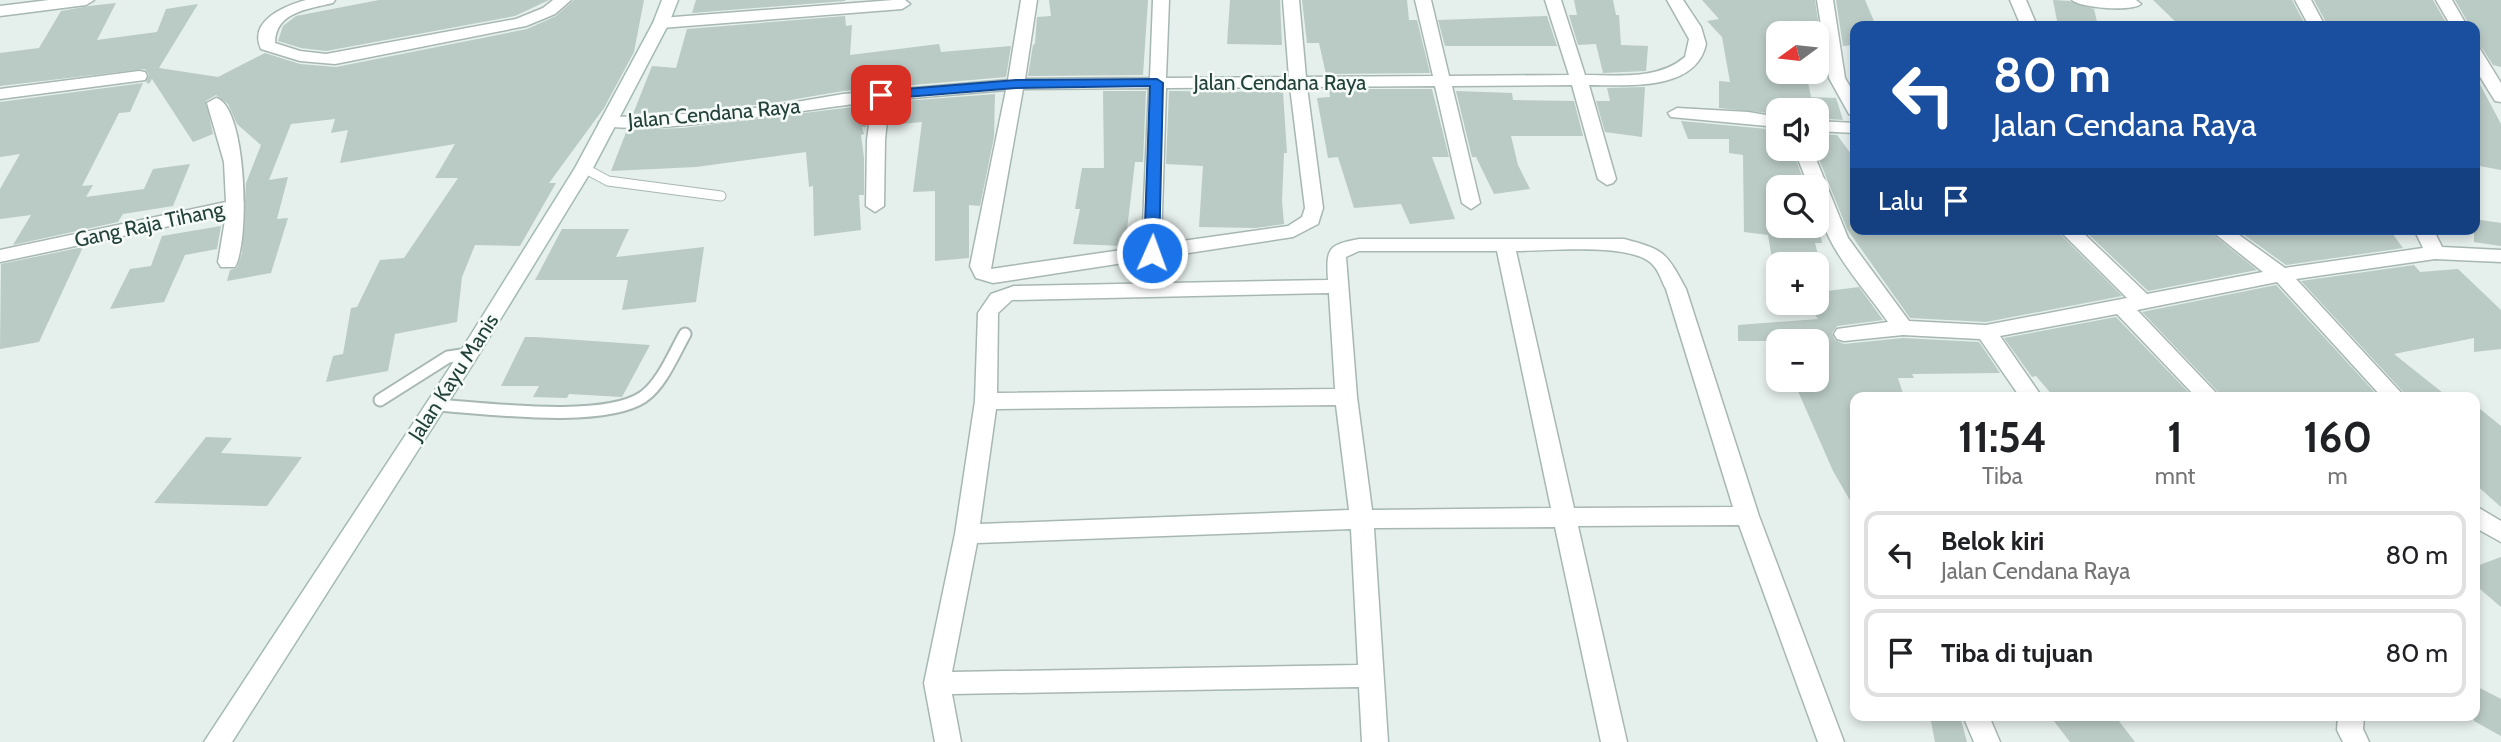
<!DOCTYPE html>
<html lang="id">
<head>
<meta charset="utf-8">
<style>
	body { margin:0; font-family:Cabin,sans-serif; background:#f6f6f6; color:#202124; height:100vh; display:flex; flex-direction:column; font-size:26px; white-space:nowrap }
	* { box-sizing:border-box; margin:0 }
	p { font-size:23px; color:#757577 }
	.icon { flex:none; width:38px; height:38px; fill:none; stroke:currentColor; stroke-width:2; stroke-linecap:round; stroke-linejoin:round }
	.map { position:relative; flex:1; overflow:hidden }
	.side { position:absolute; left:1850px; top:392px; width:630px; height:329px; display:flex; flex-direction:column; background:#fff; border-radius:14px; box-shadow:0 4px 10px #0003 }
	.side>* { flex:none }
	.banner { position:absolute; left:1850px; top:21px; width:630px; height:214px; border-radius:14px; box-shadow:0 4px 10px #0003; background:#1a4fa0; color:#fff; overflow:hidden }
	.needle { width:46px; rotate:255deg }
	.buttons { position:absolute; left:1766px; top:21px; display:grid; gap:14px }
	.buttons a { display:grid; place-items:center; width:63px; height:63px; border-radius:14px; background:#fff; box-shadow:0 4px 10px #0003; font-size:35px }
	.pin { position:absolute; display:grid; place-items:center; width:60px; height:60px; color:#fff; margin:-30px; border-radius:14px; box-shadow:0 4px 10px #0006 }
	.me { position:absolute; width:77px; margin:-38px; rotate:2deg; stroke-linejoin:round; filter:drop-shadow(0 0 5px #0008) }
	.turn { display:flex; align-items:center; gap:24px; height:147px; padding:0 28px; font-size:32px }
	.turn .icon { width:91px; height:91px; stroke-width:2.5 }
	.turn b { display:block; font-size:49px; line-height:60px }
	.then { display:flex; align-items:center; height:66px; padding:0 28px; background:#0003; gap:14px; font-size:26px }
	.eta { display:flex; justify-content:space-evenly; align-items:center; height:119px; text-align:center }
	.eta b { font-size:42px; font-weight:800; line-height:49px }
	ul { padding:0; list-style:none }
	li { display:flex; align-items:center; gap:21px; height:88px; margin:0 14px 10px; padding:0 14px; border:4px solid #e0e0e0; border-radius:14px }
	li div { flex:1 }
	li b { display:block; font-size:26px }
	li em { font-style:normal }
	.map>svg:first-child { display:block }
	.building { fill:#bacac4 }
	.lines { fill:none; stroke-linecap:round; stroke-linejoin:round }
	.lane-far1-casing { stroke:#a7b7b3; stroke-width:11 }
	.lane-casing { stroke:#a7b7b3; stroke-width:15 }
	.street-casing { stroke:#a7b7b3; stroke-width:3 }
	.secondary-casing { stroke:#a3bbb3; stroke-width:3 }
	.lane-far1 { stroke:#fff; stroke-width:9 }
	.lane { stroke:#fff; stroke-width:11 }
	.street { fill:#fff; fill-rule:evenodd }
	.secondary { fill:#fff; fill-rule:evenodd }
	.route { fill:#1a73e8; stroke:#114b97; stroke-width:2 }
	.labels { text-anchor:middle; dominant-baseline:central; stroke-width:5; stroke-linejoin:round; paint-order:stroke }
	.street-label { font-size:21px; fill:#23413b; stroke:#f6fbf8 }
</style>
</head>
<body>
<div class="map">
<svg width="2501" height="742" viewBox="0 0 2501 742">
	<rect width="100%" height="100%" fill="#e5efeb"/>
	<g class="building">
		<path d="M379,0H549L515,16L326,51L301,48L278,41L283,26L296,16Z"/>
		<path d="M574,0H644L634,52L604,108L549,183H556L520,246L475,245L462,277L457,322L395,334L388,371L326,382L333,356L343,354L351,308L357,307L380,260L404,258L458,178H435L455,144L340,163L348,130L331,133L335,119L291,124L269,180L288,177L277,219L288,218L271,273L227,281L230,270L237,268L242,253L246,183L261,145L237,124L228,104L216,95L206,101L213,134L193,142L152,79L149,84L146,82L149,75L145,69L0,86V53L39,48L61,11L89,6L116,3L97,40L157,32L166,9L198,4L159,68L218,77L265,53L300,64L336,67L527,29L556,16Z"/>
		<path d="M696,0H845V1L692,13Z"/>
		<path d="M1049,0H1148L1143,75L1028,76L1033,45L1035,44L1037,17L1051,16Z"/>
		<path d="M1230,0H1280L1282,45L1227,44Z"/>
		<path d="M1302,0H1407L1409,20H1417L1430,73L1326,74L1319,43H1307Z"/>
		<path d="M1574,0H1613L1616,15H1619L1621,45L1648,46L1646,71L1603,73L1596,44L1578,45L1569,15H1577Z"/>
		<path d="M1702,0H1815L1822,48H1816V33H1778V72H1806L1811,97L1836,98L1843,120L1816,118V110H1778V114L1719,108V81L1730,82L1722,37L1707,21L1719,19Z"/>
		<path d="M1836,0H1865L1876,26H1855V45L1843,46Z"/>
		<path d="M2053,0L2070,1L2094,9L2098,26H2058Z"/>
		<path d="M2153,0H2292L2306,26H2180Z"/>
		<path d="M2314,0H2433L2448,26H2328Z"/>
		<path d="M2455,0H2501V67L2493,65L2482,48L2474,45V26H2470Z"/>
		<path d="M845,16L846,26L852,25L850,55L939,44L941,52L1011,46L1006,77L843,91L767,104L633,114L652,66L676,68L687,29Z"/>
		<path d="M1547,16L1557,46H1445L1438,20Z"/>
		<path d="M2474,73L2501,124V170L2474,165Z"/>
		<path d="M143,83L130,112L119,113L82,186L93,185L86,197L144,189L153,169L190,164L173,206L123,214L118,222L13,245L31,215L0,219V189L20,154L0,157V102Z"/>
		<path d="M1645,87L1642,137L1605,132L1596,101H1610L1607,88Z"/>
		<path d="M1329,89H1432L1449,157H1432L1455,219L1410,224L1401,204L1354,208L1338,157L1328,158L1317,98L1330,97Z"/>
		<path d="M1103,91H1146L1143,162H1135L1125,246L1073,244L1080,209H1075L1082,168H1104Z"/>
		<path d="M1169,91L1283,92L1287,153H1284L1282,201L1284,224L1256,228L1199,227L1203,166L1166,164Z"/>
		<path d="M1456,91L1512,93L1513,100L1574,101L1583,136H1511L1518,165L1530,189L1494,194L1476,157H1472Z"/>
		<path d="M995,94L994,137L980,206L969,205V258L935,261V191L913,192L922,122L889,125L891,102Z"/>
		<path d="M869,105L866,127H862L864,134L861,135L864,158V195H859L861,230L814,236L813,186L809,187L806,152L696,167L611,171L627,130L683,128Z"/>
		<path d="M1681,121L1778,130V149H1792L1806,187H1778V226H1816V210L1822,243H1815L1827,291L1859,287L1883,320L1837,326L1832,333L1835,340L1844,344L1903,338L1979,342L2000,373L1912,374L1914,378H1898L1904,397H1855V509L1833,471L1794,382L1816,381V341H1738V325L1818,319L1807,303H1816V264H1778V276H1775L1768,235L1744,232L1743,155L1729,153V139H1688Z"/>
		<path d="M1816,134L1837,135L1855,159V229H2055L2122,296L1986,322L1910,318L1847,229L1815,149Z"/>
		<path d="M2474,219L2501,223V246L2474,242Z"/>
		<path d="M221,226L217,249L185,255L164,302L110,309L130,269L151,266L162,236Z"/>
		<path d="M562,229H629L616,257L704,247L696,302L622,310L628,280H535Z"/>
		<path d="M2083,229H2206L2257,270L2148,291Z"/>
		<path d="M2236,229H2389L2403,248L2286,265Z"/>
		<path d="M83,247L39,342L0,349L1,264Z"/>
		<path d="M2414,265L2420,272L2458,269L2501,310V349L2474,352V338L2394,354L2448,397H2408L2301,281Z"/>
		<path d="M2276,285L2379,397H2223L2142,312Z"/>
		<path d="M2116,317L2193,397H2054L2036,376L2032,377L2004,338Z"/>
		<path d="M525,337H535L650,345L622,397L569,394L567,398L533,397L539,386H501Z"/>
		<path d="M2474,404L2501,426V507L2474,483Z"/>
		<path d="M206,437L232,438L221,453L302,457L267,506L154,503Z"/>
		<path d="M2501,557V607L2474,584V567Z"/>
		<path d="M2474,685L2501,699V736L2474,721Z"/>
		<path d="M1930,716H1960L1967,742H1935Z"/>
		<path d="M2050,716H2115L2135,742H2070Z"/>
	</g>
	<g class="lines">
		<defs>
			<path id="lane-far1" d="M584,168L608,181L721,196"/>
			<g id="lane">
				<path d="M380,400L448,357L469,354"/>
				<path d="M436,405C485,408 603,424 643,397C662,384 674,353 685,334"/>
			</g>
			<g id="street">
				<path d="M49,0H94L86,5L0,16V6Z"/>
				<path d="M306,0H335L333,3C308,9 275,12 275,43L300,51L326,54L516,19L543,8L553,0H571L555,14L526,26L335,64L300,61L261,49C248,21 284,6 306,0Z"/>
				<path d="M893,0H905L910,4L902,9L661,28L653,23L661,18Z"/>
				<path d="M1021,0H1037L1025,79L1150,78L1153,0H1169L1166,78L1289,77L1283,0H1299L1306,77L1433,76L1415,0H1431L1449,76L1569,75L1545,0H1561L1585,75C1619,75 1658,80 1685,57L1689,39L1667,0H1683L1701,27L1706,44C1696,92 1626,85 1589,85L1616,179L1613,183L1607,185L1598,179L1572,85L1452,86L1480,203L1471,209L1462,203L1435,86L1307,87L1323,208L1318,224L1293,237L993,283L976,278L970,266L1006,90L889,100L885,140L884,206L875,212L866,206L867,140L872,102C834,105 617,142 599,122L608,117L658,116L767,107L843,94L1008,80ZM1290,87L1305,208L1302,217L1288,226L1161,244L1166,88ZM1149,88L1142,247L991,269L1023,89Z"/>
				<path d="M1817,0H1833L1845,78L1855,95V115L1849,114L1829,78Z"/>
				<path d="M2010,0H2026L2037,26H2021Z"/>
				<path d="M2072,0H2136L2141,4C2132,12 2081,8 2072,0Z"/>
				<path d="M2295,0H2311L2325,26H2309Z"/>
				<path d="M2436,0H2452L2467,26H2451Z"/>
				<path d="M2474,47L2480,49L2501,83V102L2495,101L2474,67Z"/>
				<path d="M139,71L145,72L147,76L145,80L0,99V89Z"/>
				<path d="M216,98C247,106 250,241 235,267H221L218,262L226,214L0,262V250L226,202L224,162L207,103Z"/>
				<path d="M1677,108L1748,112L1778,117V127L1671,117L1668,113Z"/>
				<path d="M1816,121L1855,123V133L1816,131Z"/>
				<path d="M1794,149H1812L1848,238L1909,321L1986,325L2127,298L2058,229H2079L2147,294L2263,272L2209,229H2231L2285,268L2423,248L2414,229H2433L2442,247L2501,250V262L2435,259L2296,279L2405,397H2382L2277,282L2137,310L2220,397H2196L2117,314L2000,336L2042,397H2020L1980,339L1903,335L1844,341L1837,339L1834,334L1837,329L1888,322C1860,282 1816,239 1816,187H1809Z"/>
				<path d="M1359,239H1624C1665,250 1666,252 1686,289L1759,516L1844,742H1818L1739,525L1578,526L1627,742H1601L1555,527L1374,528L1388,742H1362L1359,687L952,694L961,742H935L924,683L955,534L975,401L978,313L991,294L1014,286L1328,280C1326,248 1328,245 1359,239ZM1359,251H1497L1551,508L1372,510L1357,397L1346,257ZM1516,251C1546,251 1634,242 1653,265C1659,271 1662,282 1666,289L1733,507L1574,508ZM1329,293L1335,389L997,393L998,313L1012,300ZM1336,405L1349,510L980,524L996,409ZM1351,529L1358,665L952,672L977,543Z"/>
				<path d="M2474,505L2501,521V542L2474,527Z"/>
				<path d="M1963,716H1989L2000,742H1974Z"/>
				<path d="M2338,716H2364L2363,729L2369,742H2343L2337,730Z"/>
			</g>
			<path id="secondary" d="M662,0H678L669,23L593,168L476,359L232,742H204L462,349L575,168L653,23Z"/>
		</defs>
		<use href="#lane-far1" class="lane-far1-casing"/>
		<use href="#lane" class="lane-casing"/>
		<use href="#street" class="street-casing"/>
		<use href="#secondary" class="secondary-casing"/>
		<use href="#lane-far1" class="lane-far1"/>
		<use href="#lane" class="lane"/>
		<use href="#street" class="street"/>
		<use href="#secondary" class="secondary"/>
	</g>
	<path class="route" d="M1157,79L1163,83L1159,253L1152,258L1144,253L1150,86L1016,88L881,99L874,95L881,91L1016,80Z"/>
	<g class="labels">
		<g class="street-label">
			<text x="1280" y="82">Jalan Cendana Raya</text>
			<text transform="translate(714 113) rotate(-5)">Jalan Cendana Raya</text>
			<text transform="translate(149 224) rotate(-12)">Gang Raja Tihang</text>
			<text transform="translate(453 377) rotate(-57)">Jalan Kayu Manis</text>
		</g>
	</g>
</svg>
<div class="buttons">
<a><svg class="needle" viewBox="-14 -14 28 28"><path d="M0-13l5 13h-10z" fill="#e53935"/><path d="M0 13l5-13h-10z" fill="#757577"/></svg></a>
<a><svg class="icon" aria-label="sound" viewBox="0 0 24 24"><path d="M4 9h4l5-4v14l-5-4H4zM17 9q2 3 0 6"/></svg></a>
<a><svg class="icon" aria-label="search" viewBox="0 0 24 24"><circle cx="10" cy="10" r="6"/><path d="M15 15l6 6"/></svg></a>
<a>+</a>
<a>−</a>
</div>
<div class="pin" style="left:881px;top:95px;background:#d93025"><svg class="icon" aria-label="arrive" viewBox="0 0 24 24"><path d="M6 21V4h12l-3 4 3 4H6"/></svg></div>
<svg class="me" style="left:1152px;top:253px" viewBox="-20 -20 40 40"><circle r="17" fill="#1a73e8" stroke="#fff" stroke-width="3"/><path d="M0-11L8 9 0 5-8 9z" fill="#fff"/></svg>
<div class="banner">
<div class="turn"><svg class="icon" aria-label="left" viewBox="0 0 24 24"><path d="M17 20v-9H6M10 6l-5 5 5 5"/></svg><div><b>80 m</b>Jalan Cendana Raya</div></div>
<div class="then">Lalu<svg class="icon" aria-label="arrive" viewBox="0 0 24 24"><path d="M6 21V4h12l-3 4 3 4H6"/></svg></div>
</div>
<section class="side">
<div class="eta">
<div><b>11:54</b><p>Tiba</p></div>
<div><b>1</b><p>mnt</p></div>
<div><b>160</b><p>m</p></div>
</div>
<ul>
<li><svg class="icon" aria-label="left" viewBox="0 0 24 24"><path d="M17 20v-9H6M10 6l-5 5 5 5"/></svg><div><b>Belok kiri</b><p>Jalan Cendana Raya</p></div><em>80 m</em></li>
<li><svg class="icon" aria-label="arrive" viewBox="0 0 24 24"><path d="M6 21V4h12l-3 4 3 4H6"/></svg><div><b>Tiba di tujuan</b></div><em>80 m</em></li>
</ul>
</section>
</div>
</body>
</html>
